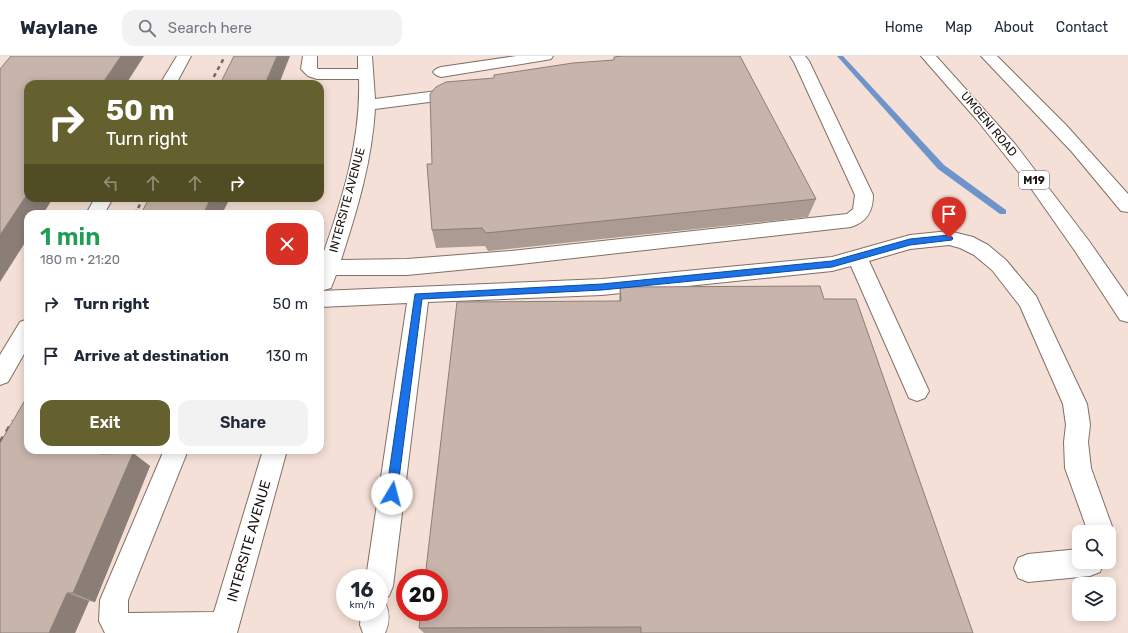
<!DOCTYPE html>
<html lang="en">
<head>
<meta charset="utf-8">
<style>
	body { margin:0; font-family:Rubik,sans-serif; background:#f2f2f3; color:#1f2937; height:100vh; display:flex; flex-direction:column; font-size:15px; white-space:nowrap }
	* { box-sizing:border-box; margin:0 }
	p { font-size:13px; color:#747a83 }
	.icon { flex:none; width:22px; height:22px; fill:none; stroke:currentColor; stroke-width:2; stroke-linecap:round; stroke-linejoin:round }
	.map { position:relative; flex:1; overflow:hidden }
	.panel { position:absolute; left:24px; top:154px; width:300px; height:244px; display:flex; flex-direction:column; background:#fff; border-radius:12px; box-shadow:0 2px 10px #0003 }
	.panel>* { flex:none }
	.top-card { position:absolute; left:24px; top:24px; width:300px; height:122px; border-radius:12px; box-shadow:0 2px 10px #0003; background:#64612e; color:#fff; overflow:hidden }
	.tools { position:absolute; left:1072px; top:469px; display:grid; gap:8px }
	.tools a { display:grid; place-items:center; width:44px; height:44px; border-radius:8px; background:#fff; box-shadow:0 2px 10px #0003; font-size:20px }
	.speed { position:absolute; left:336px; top:513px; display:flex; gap:8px; font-size:20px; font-weight:700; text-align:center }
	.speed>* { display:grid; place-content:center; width:52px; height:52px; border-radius:50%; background:#fff; box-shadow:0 2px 10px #0003; line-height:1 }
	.speed small { font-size:10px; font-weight:400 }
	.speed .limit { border:6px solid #d22; background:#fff; color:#111 }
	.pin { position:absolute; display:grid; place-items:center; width:34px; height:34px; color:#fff; margin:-41px -17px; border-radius:50% 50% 50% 0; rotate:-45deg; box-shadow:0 0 4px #0007 }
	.pin .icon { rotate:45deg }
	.me { position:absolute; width:44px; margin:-22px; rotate:8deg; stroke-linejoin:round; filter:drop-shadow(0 0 3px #0008) }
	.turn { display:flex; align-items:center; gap:14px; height:84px; padding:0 16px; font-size:18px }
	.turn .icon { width:52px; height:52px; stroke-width:2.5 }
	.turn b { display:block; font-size:28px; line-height:34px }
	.lanes { display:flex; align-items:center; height:38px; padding:0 16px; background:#0003; justify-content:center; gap:20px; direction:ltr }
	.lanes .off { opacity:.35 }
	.round { display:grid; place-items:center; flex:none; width:42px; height:42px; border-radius:12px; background:#f2f2f3 }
	.headline { display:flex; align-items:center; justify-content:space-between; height:68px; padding:0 16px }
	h1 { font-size:24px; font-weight:600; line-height:30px; color:#1e9e55 }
	.primary-button { display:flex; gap:8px; margin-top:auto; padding:8px 16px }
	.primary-button a { flex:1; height:46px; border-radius:12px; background:#64612e; color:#fff; font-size:16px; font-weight:600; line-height:46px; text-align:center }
	.primary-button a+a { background:#f2f2f3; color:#1f2937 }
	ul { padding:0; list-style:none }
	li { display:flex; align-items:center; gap:12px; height:52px; padding:0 16px }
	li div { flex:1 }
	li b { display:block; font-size:15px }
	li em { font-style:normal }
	header { display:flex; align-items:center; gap:24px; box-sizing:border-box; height:56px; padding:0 20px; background:#fff; border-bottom:1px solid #e0e1e3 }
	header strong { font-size:19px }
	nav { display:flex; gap:22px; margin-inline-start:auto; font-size:14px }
	.search { width:280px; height:36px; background:#f2f2f3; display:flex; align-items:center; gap:10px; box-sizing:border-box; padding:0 14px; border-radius:12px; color:#747a83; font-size:15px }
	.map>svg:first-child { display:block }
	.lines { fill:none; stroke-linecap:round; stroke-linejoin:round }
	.stream { fill:#6f94cc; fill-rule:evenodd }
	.minor-casing { stroke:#817066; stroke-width:2 }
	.highway-casing { stroke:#817066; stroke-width:2 }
	.minor { fill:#fff; fill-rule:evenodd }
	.highway { fill:#fff; fill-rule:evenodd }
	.rail-far2 { stroke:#746862; stroke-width:2.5; stroke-dasharray:4 4; stroke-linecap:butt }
	.rail-far1 { stroke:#746862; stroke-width:3; stroke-dasharray:4.5 4.5; stroke-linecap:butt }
	.rail { stroke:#746862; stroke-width:3.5; stroke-dasharray:6 6; stroke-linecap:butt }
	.wall { fill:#ab9b92 }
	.shaded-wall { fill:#8b7e77 }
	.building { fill:#c7b4aa; stroke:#8b7e77 }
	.route { fill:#1a73e8; stroke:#114b97 }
	.labels { text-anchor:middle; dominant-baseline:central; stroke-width:3; stroke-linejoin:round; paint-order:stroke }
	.shield { fill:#fff; stroke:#605b59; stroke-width:1 }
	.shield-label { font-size:11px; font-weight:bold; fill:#1c1512 }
	.street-label { font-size:12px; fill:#1c1512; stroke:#fff }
	.near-street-label { font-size:14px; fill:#1c1512; stroke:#fff }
</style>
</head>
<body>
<header>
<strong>Waylane</strong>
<div class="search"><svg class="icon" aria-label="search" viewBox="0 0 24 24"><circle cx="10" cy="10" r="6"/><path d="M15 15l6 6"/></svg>Search here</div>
<nav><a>Home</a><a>Map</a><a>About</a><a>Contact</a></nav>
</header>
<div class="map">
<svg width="1128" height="577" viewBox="0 0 1128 577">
	<rect width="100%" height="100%" fill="#f4e0d6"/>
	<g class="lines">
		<path class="stream" d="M837,0H843L944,109L1006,154V158H1000L938,113Z"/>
		<defs>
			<g id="minor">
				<path d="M177,0H191L176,28H160Z"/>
				<path d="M303,0H317V12L318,13H358V0H372L375,43L460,32L466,34L468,37L466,40L460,42L375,53C372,105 357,155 341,204L407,203L511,195L847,158L853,153L855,139L794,6L790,0H805L809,5L873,139C873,155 867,166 851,171L511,209L407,219H336L331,232L324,234L320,233V204H321C342,145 361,85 359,23H317L308,20L301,13Z"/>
				<path d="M516,0H553L551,3L546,4L441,21L436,19L433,16L436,13L441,11Z"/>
				<path d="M95,142H113L104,158H86Z"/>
				<path d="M949,175L973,181L988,189L1006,204L1036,240L1087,348L1090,369L1088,386L1091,412L1114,476L1110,485L1109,486V476H1088L1065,412L1064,386L1066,369L1063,348L1020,250L992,214L974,199L960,192L949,189L910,193L869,205L929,335L925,342L917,345L909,342L851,210L832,215L602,239L428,246L393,530L389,540L380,544L385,546C390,557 390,566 385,577H363L360,569L361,556H379V522H366L407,247L320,251V235L602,223L832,201L910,179Z"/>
				<path d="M28,263V291L8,326L0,329V299L20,266Z"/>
				<path d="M164,394H188L128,544V557L214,556L263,394H287L237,577H105L99,565L100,544Z"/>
				<path d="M1079,493V506H1104L1100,516L1090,520L1028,526L1018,522L1014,512L1018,502L1028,498Z"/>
			</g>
			<g id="highway">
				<path d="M921,0H936L1015,88L1089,185L1128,241V266L1120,264L1075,195L1028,128L977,64Z"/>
				<path d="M981,0H997L1066,69L1128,138V156L1121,155L1072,96Z"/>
			</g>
		</defs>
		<use href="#minor" class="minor-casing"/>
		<use href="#highway" class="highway-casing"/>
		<use href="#minor" class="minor"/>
		<use href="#highway" class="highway"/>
		<g class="rail-far2">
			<path d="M210,28L225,0"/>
			<path d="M138,152L144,142"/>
		</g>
		<path class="rail-far1" d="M135,158L139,151"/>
		<path class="rail" d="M0,386L13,365"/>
	</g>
	<g class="wall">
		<path d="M614,1L816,143L808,161L630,180L488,195L485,190L436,192L432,174V108L614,4Z"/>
		<path d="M620,231L824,243L973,577H424L419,572L619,245Z"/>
		<path d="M28,394H125L123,397H133L150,410L95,546L89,545L75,577Z"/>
	</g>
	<g class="shaded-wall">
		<path d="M121,0H144L126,28H102Z"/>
		<path d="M277,0H290L279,28H265Z"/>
		<path d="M28,137V142H53L43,158H28V182L0,226V179Z"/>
		<path d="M211,142H230L222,158H203Z"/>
		<path d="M101,394H125L117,411L100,398Z"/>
		<path d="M133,397L150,410L95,546L73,537Z"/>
		<path d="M67,537L89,545L75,577H49Z"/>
	</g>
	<g class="building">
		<path d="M11,0H121L102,28H28V137L0,179V13Z"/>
		<path d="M234,0H277L265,28H220Z"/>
		<path d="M623,0H740L816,143L632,162L486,177L482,172L432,174L427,108H432L430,38L436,31L446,26L494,22V19L573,7L614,4V1Z"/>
		<path d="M149,142H211L203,158H141Z"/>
		<path d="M820,230L824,243H856L973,577H641V571L419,572L421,556H439V522H425L457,246L621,245L620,231Z"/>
		<path d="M28,339V394H101L100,398L133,397L73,537H67L49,577H0V387Z"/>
	</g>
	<path class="route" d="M949,179L953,182L952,184L910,189L832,211L602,234L422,243L397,438L395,442L392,443L388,442L386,438L415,238L602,228L832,205L910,183Z"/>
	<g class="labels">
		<rect class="shield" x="1019" y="115" width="30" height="18" rx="3"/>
		<g class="shield-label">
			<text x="1034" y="124">M19</text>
		</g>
		<g class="street-label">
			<text transform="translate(989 68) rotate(50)">UMGENI ROAD</text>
			<text transform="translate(347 144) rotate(-75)">INTERSITE AVENUE</text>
		</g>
		<g class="near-street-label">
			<text transform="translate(249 485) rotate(-74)">INTERSITE AVENUE</text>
		</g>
	</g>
</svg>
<div class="tools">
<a><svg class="icon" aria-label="search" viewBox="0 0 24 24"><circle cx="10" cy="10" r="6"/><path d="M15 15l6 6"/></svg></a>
<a><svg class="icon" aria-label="layers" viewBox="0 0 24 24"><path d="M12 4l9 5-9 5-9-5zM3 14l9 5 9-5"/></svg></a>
</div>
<div class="speed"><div>16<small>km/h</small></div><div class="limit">20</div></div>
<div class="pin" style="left:949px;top:182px;background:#d93025"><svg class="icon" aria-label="arrive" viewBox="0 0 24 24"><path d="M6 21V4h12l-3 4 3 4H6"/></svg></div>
<svg class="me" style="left:392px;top:438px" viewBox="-20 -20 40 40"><circle r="19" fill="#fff"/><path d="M0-13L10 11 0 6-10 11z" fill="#1a73e8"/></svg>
<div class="top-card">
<div class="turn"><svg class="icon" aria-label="right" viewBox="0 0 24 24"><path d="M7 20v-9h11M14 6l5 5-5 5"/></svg><div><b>50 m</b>Turn right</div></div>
<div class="lanes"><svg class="icon off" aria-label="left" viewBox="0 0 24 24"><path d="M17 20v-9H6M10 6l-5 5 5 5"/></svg><svg class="icon off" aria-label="ahead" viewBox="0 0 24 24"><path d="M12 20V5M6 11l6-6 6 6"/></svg><svg class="icon off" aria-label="ahead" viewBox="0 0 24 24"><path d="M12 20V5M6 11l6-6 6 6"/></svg><svg class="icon" aria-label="right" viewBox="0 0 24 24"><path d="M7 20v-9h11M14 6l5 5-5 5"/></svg></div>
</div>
<section class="panel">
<div class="headline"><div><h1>1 min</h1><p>180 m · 21:20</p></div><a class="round" style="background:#d93025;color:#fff"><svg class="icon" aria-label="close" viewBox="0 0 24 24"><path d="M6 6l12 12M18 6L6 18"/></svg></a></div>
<ul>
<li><svg class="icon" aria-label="right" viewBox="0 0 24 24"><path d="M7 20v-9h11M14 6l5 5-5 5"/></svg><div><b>Turn right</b></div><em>50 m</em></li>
<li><svg class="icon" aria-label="arrive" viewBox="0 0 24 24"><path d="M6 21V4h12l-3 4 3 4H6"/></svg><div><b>Arrive at destination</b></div><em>130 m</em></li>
</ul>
<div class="primary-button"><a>Exit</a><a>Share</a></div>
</section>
</div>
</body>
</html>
